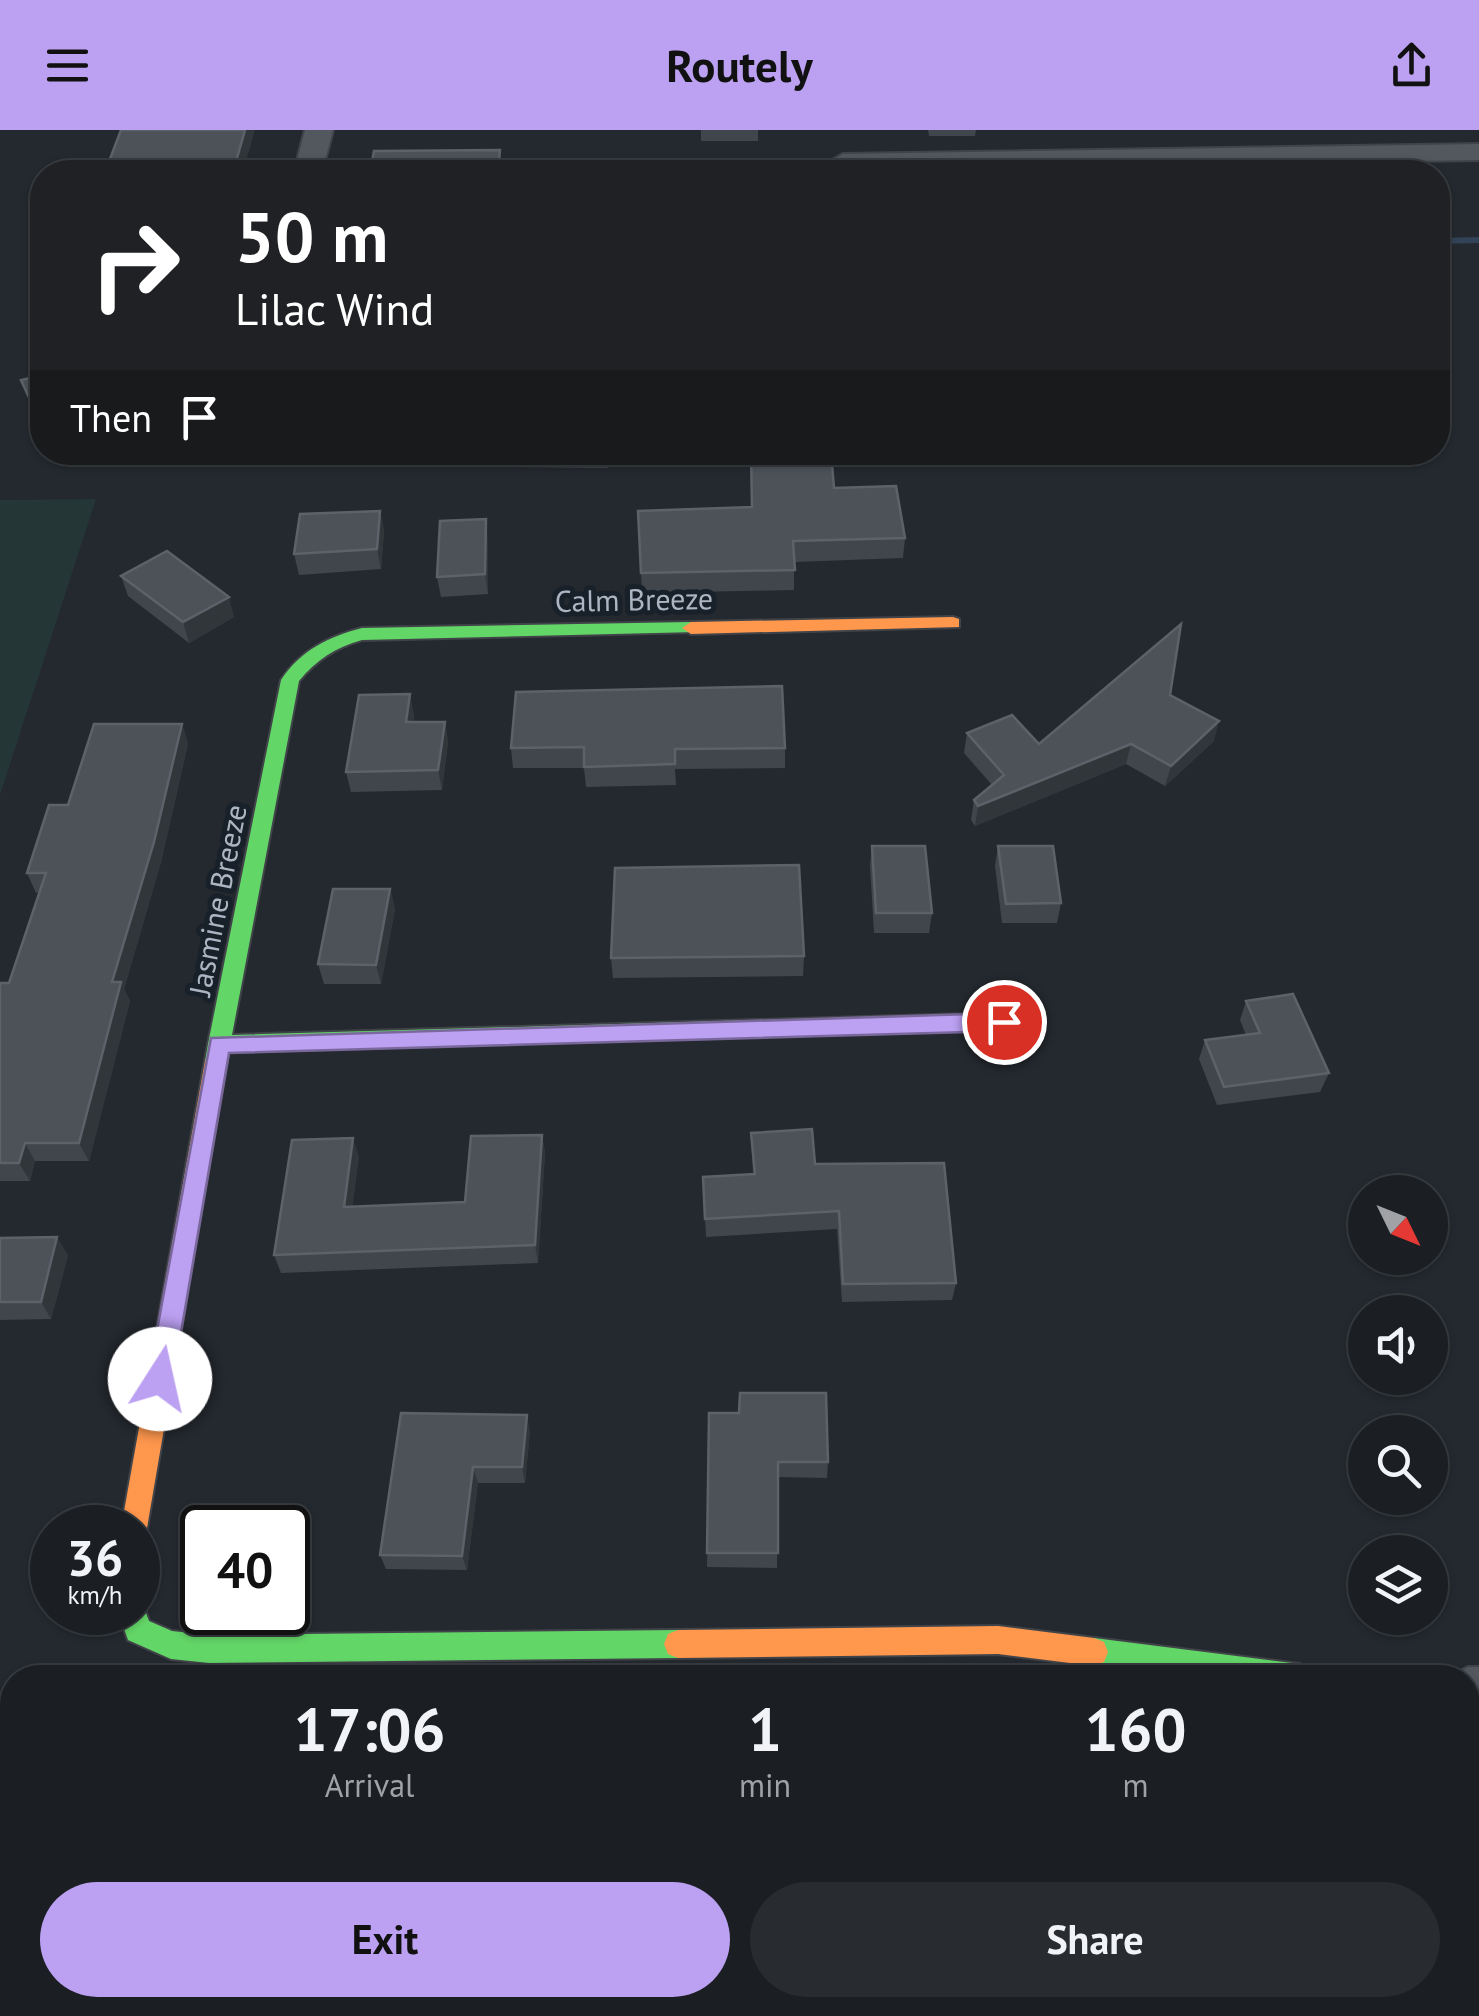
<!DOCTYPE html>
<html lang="en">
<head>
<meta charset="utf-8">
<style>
	body { margin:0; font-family:"PT Sans",sans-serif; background:#282c30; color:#f1f3f6; height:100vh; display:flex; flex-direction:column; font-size:38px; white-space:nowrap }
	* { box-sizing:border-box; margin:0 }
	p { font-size:32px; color:#a0a2a6 }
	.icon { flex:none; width:55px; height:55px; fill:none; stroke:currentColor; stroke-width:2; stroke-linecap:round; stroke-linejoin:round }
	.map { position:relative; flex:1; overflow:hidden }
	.details { position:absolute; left:0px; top:1535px; width:1480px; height:352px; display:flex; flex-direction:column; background:#1b1f23; border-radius:40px 40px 0 0; box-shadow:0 2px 8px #0004,0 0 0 2px #393d41 }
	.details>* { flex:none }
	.top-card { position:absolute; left:30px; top:30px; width:1420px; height:305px; border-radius:40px; box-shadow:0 2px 8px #0004,0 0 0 2px #393d41; background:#202124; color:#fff; overflow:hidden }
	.needle { width:65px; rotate:133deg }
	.fabs { position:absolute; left:1348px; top:1045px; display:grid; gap:20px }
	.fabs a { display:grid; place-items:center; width:100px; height:100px; border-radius:50%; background:#1b1f23; box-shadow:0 2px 8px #0004,0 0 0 2px #393d41; font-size:50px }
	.speed { position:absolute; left:30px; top:1375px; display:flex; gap:20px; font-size:50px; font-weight:700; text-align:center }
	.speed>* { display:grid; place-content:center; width:130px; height:130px; border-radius:50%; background:#1b1f23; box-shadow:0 2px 8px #0004,0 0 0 2px #393d41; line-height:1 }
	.speed small { font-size:25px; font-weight:400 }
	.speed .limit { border:5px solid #111; border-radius:15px; background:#fff; color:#111 }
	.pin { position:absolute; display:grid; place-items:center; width:85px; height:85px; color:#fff; margin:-42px; border:5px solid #fff; border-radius:50%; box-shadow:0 2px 10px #0007 }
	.me { position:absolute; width:110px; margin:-55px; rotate:10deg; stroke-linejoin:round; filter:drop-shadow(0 0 8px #0008) }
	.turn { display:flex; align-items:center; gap:35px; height:210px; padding:0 40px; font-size:45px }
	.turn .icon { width:130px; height:130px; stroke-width:2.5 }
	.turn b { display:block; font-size:70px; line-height:85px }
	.then { display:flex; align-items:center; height:95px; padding:0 40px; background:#0003; gap:20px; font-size:38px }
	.eta { display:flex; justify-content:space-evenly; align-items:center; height:170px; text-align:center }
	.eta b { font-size:60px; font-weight:600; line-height:70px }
	.button { display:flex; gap:20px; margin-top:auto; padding:20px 40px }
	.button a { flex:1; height:115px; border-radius:60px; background:#bca0f2; color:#111; font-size:40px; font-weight:600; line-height:115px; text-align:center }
	.button a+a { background:#282c30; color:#f1f3f6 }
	header { display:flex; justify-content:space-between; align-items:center; height:130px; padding:0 40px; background:#bca0f2; color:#111; font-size:45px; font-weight:600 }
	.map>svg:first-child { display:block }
	.green { fill:#243636 }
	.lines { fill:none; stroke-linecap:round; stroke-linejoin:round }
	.stream { fill:#324357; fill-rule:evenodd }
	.street-casing { stroke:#404348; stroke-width:4 }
	.fast-casing { stroke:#404348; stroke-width:4 }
	.slow-casing { stroke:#404348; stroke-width:4 }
	.street { fill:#53585e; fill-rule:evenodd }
	.fast { fill:#63d668; fill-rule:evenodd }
	.slow { fill:#ff974d; fill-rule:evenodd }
	.wall { fill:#41464c }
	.shaded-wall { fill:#31363b }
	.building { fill:#4d5259; stroke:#5c6269; stroke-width:2.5 }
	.route { fill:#bca0f2; stroke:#7a689d; stroke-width:2.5 }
	.labels { text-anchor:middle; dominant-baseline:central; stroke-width:10; stroke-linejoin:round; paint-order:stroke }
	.street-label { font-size:30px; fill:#acb6c2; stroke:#182029 }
</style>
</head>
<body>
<header><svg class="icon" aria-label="menu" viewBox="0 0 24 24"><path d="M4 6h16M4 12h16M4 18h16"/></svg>Routely<svg class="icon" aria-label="share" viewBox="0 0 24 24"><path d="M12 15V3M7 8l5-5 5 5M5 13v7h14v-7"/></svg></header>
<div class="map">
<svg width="1479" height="1886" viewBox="0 0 1479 1886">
	<rect width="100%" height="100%" fill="#24292f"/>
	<path class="green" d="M96,369L0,665V370Z"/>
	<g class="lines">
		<path class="stream" d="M1479,107V113L1438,114V108Z"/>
		<defs>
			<g id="street">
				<path d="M305,0H333L322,42H294Z"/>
				<path d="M1479,14V30L843,40L829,32L843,24Z"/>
				<path d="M1468,1537H1479V1593H1468V1548H1447Z"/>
				<path d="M1001,1875H1063L1064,1886H1002Z"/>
			</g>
			<g id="fast">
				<path d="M691,492L700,498L697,502L362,510C336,517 316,530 299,551L232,905L1004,883L1012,886L1015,892L1012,898L229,922L224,937H208L205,931L208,914L281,550C301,520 328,507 362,498Z"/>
				<path d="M138,1471L142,1472L149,1491L172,1501L209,1505L678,1500L688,1504L692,1514L688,1524L678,1528L209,1533L171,1529L128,1510L118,1482H138Z"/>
				<path d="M1094,1508L1300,1534L1310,1538L1314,1548H1185L1094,1536L1084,1532L1080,1522L1084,1512Z"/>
			</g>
			<g id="slow">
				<path d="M953,487L959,489V497L691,504L682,498L691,492Z"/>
				<path d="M216,922L224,925L227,931L147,1398L143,1407L138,1409V1398H121L205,931L208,925Z"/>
				<path d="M998,1496L1094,1508L1104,1512L1108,1522L1104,1532L1094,1536L998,1524L678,1528L668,1524L664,1514L668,1504L678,1500Z"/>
			</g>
		</defs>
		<use href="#street" class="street-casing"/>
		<use href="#fast" class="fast-casing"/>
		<use href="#slow" class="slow-casing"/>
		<use href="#street" class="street"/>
		<use href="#fast" class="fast"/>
		<use href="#slow" class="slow"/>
	</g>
	<g class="wall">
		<rect x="701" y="0" width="57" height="11"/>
		<path d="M928,0H976L975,6H929Z"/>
		<path d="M42,245V301L21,250Z"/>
		<path d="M291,322H710L609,323L608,338L293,335Z"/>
		<path d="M901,322H952L909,333Z"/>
		<path d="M834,358L905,408L903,428L794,432V460L642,463L638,381L751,377Z"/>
		<path d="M380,381L384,401L381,439L299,445L294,424Z"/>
		<path d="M488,409V464L441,467L437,447Z"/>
		<path d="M121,446L234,487L189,513L128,466Z"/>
		<path d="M1170,565L1214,611L1165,656L1126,634L975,696L971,690L974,670L992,655L964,623L967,603L1039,614Z"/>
		<path d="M414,584L413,592H445L448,612L442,660L351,662L346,642Z"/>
		<path d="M182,594L188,614L161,732L124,859L130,871L89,1031H35L30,1051H0V853H9L39,762L36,763L27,743L68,675Z"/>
		<path d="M511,618H785V638L675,639L676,655L586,657L584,638H513Z"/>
		<path d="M872,716L932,783L929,803H874L870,736Z"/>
		<path d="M998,716L1061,773L1057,793H1002L995,736Z"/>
		<path d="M390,759L395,779L381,854H324L318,834Z"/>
		<path d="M804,826L803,846L613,848L611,828Z"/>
		<path d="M1246,871L1329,943L1320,962L1217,975L1199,929L1205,910L1246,905L1240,890Z"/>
		<path d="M751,1003L815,1034L956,1153L952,1170L842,1172L837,1099L706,1107L703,1047L753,1044Z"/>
		<path d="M542,1005L545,1023L538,1133L281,1143L274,1125L359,1026L352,1077L465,1072Z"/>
		<path d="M0,1108L68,1125L51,1189L0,1190Z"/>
		<path d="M401,1283L530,1301L525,1353H478L467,1440L386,1439L380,1425Z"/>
		<path d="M709,1283L828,1332L827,1348L778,1347L777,1438L707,1437Z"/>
		<path d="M1183,1875H1468L1479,1886H1185Z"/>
	</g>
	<g class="shaded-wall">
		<path d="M245,0H255L243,42H233Z"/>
		<path d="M500,20L502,42H498Z"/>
		<path d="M910,322H952L909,333Z"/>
		<path d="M380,381L384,401L381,439L377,419Z"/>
		<path d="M486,389L488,409V464L485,444Z"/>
		<path d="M229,467L234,487L189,513L183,492Z"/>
		<path d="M410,564L414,584L410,612L406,592Z"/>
		<path d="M1219,591L1214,611L1165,656L1171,636Z"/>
		<path d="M445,592L448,612L442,660L438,640Z"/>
		<path d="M182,594L188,614L161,732L124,859L130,871L89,1031L79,1013L112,852Z"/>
		<path d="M1131,614L1126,634L975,696L978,676Z"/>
		<path d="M390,759L395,779L381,854L376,835Z"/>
		<path d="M542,1005L545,1023L538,1133L535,1115Z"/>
		<path d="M353,1008L359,1026L350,1095L344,1077Z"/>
		<path d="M25,1013L35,1031L30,1051L19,1033Z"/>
		<path d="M57,1107L68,1125L51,1189L41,1172Z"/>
		<path d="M527,1285L530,1301L525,1353L522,1337Z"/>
		<path d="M473,1337L478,1353L467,1440L462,1426Z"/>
		<path d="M536,1875H542L541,1886H535Z"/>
	</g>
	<g class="building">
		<path d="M121,0H245L233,42H105Z"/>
		<path d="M500,20L498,42H370L374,21Z"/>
		<path d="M42,245V296L21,250Z"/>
		<path d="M751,322H831L834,358L896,356L905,408L793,411L795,440L641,443L638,381L752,377Z"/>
		<path d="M380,381L377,419L294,424L300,384Z"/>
		<path d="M486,389L485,444L437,447L440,391Z"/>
		<path d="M167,421L229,467L183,492L121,446Z"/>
		<path d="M1181,494L1170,565L1219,591L1171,636L1131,614L978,676L974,670L1004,645L967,603L1012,585L1039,614Z"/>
		<path d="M782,556L785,618L675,619V634L584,637V617L511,618L516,562Z"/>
		<path d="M410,564L406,592H445L438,640L346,642L359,565Z"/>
		<path d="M94,594H182L154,712L112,852H121L79,1013H25L19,1033H0V853H9L46,743H27L49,675H68Z"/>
		<path d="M872,716H925L932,783H876Z"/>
		<path d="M998,716H1053L1061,773L1006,774Z"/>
		<path d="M799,735L804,826L611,828L615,738Z"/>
		<path d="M333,759H390L376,835L318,834Z"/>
		<path d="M1293,864L1329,943L1224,957L1205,910L1260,903L1246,871Z"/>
		<path d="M812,999L815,1034L944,1033L956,1153L843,1154L839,1081L705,1089L703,1047L755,1044L751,1003Z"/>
		<path d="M542,1005L535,1115L274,1125L292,1010L353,1008L344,1077L465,1072L471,1006Z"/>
		<path d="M57,1107L41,1172H0V1108Z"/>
		<path d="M740,1263H826L828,1332H778V1423H707L709,1283H739Z"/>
		<path d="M401,1283L527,1285L522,1337H473L462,1426L380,1425Z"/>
		<path d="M1468,1829H1479V1886H1356L1355,1880L1194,1882L1193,1875H1468Z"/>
		<path d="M386,1875H536L535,1886H385Z"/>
	</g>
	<path class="route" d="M1004,883L1015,892L1004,901L229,923L173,1249L170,1257L160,1260L151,1257L148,1249L211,908Z"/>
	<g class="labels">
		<g class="street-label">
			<text transform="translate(634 469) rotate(-1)">Calm Breeze</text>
			<text transform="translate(217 770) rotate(-79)">Jasmine Breeze</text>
		</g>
	</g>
</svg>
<div class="fabs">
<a><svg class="needle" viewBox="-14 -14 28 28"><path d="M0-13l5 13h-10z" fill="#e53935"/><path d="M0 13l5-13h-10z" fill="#a0a2a6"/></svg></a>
<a><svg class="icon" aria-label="sound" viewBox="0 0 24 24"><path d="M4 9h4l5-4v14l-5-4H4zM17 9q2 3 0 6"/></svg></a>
<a><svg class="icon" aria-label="search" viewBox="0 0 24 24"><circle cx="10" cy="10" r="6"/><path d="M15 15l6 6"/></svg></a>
<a><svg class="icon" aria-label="layers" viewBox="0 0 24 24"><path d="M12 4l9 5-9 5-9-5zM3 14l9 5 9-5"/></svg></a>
</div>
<div class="speed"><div>36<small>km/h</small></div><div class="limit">40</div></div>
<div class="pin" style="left:1004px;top:892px;background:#d93025"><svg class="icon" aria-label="arrive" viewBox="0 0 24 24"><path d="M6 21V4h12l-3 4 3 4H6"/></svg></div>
<svg class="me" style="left:160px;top:1249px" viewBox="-20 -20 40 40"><circle r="19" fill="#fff"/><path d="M0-13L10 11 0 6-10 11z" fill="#bca0f2"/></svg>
<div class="top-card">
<div class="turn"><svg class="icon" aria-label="right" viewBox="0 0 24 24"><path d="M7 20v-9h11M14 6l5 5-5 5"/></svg><div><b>50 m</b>Lilac Wind</div></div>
<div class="then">Then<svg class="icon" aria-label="arrive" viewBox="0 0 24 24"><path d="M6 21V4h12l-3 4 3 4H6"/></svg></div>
</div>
<section class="details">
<div class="eta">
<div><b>17:06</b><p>Arrival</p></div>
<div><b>1</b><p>min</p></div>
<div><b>160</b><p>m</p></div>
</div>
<div class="button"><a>Exit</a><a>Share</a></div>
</section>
</div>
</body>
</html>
